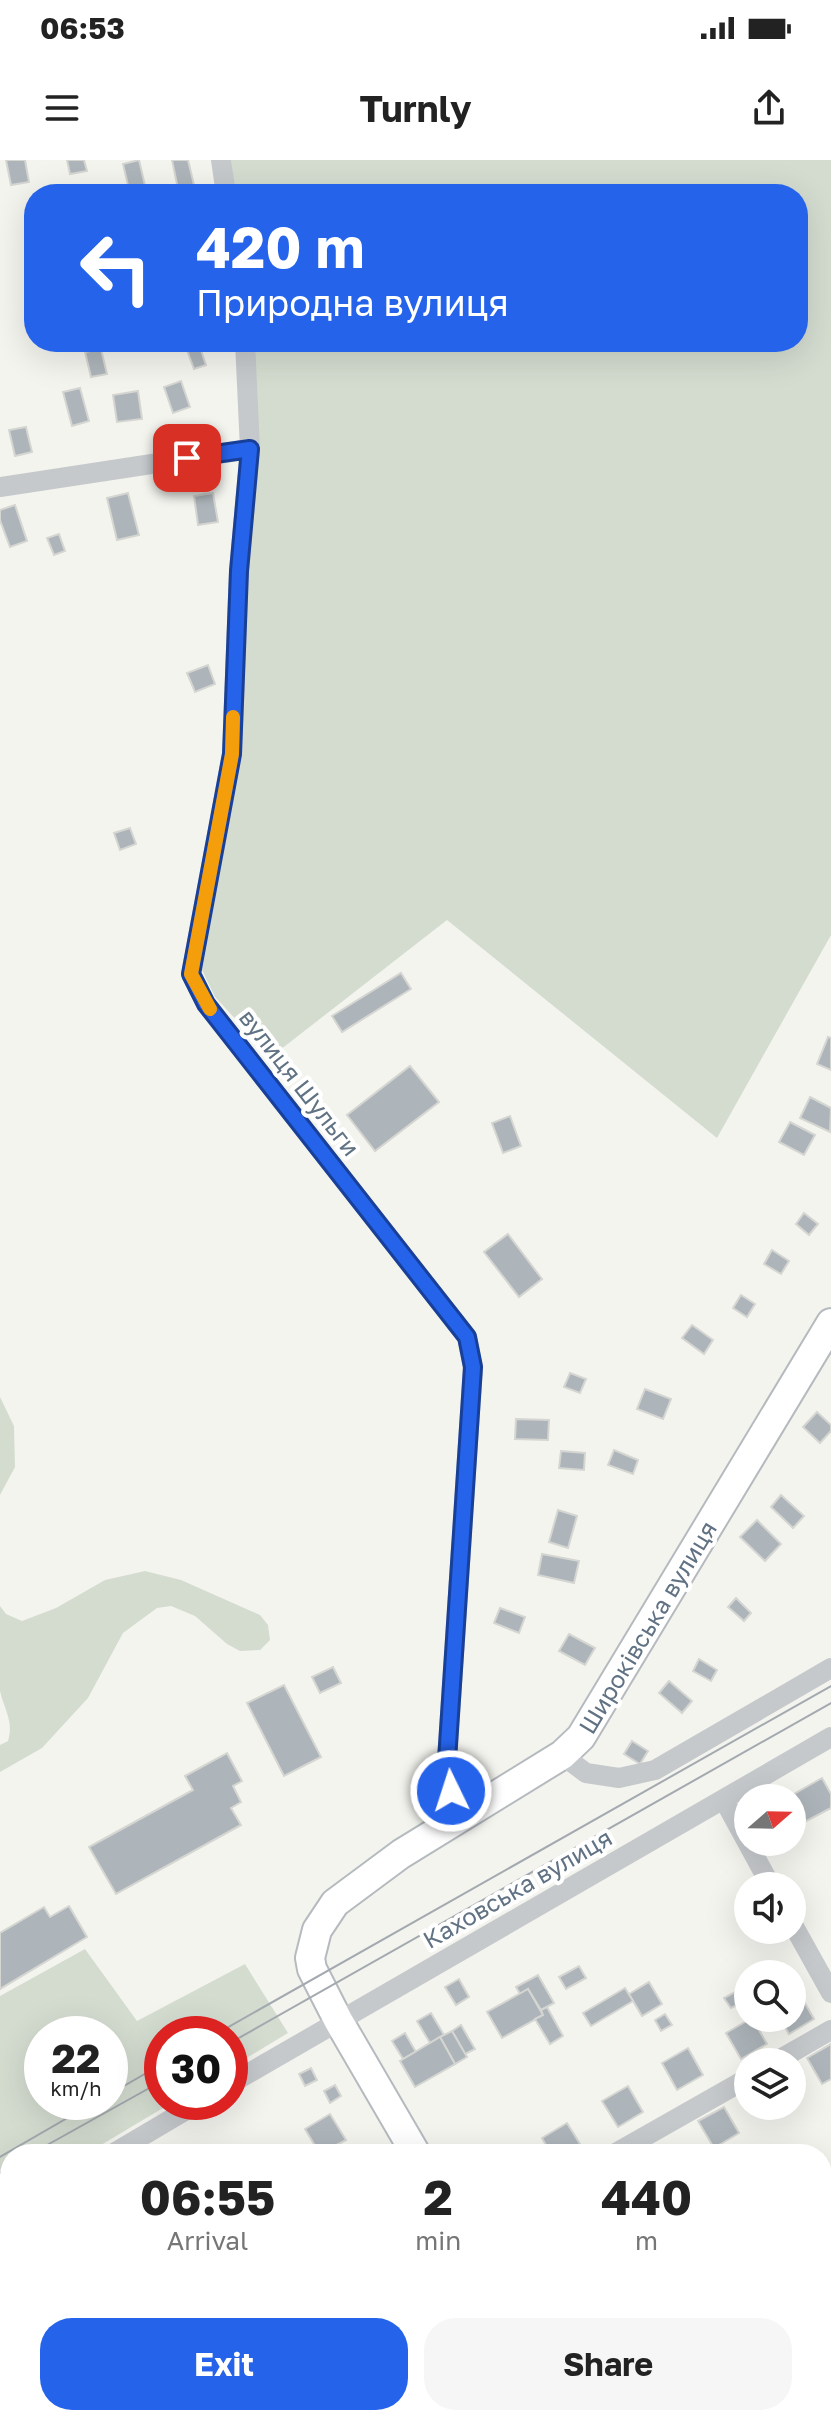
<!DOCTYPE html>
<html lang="en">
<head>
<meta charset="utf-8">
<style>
	body { margin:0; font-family:"Golos Text",sans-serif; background:#f6f6f6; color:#222; height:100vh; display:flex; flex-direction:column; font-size:30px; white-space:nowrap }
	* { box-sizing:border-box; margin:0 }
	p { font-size:26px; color:#767676 }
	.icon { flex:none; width:44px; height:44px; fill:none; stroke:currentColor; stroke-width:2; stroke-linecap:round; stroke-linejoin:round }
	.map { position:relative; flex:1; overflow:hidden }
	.sheet { position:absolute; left:0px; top:1984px; width:832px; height:282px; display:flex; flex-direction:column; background:#fff; border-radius:32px 32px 0 0; box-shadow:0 8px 32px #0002 }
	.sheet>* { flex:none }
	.banner { position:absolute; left:24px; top:24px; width:784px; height:168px; border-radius:32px; box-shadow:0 8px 32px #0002; background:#2563eb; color:#fff; overflow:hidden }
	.needle { width:52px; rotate:70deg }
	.buttons { position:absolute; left:734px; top:1624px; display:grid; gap:16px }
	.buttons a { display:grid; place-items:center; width:72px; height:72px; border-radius:50%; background:#fff; box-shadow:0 8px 32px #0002; font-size:40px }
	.speed { position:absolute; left:24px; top:1856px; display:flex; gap:16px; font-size:40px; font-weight:700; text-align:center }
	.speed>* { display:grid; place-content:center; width:104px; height:104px; border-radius:50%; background:#fff; box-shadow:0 8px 32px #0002; line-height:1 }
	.speed small { font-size:20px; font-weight:400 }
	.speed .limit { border:12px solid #d22; background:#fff; color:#111 }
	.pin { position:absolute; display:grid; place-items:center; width:68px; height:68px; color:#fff; margin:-34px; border-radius:16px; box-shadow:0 4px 12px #0006 }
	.me { position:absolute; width:88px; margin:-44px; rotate:356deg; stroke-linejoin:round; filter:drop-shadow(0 0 6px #0008) }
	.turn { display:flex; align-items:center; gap:28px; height:168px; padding:0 40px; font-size:36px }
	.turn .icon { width:104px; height:104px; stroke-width:2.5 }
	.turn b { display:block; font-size:56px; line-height:68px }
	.eta { display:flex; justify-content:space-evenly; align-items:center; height:136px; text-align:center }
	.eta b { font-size:48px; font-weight:700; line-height:56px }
	.button { display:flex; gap:16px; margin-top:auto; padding:16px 40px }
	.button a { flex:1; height:92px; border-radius:32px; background:#2563eb; color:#fff; font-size:32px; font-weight:700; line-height:92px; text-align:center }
	.button a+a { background:#f6f6f6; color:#222 }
	.status { display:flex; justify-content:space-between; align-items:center; height:56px; padding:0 40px; background:#fff; direction:ltr }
	.status svg { height:22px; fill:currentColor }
	header { display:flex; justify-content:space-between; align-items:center; height:104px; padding:0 40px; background:#fff; font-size:36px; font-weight:700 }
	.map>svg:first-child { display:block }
	.green { fill:#d4dcd0; fill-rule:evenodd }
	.building { fill:#adb5ba; stroke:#d5d5d2; stroke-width:2 }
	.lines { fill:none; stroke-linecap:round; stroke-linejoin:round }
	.secondary-casing { stroke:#b5babf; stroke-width:32 }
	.street { stroke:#c6c9cc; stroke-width:20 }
	.secondary { stroke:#fff; stroke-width:28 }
	.tram { stroke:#a3a9af; stroke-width:2 }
	.route-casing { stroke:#184099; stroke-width:20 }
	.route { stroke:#2563eb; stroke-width:14 }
	.slow { stroke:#f59e0b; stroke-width:14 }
	.labels { text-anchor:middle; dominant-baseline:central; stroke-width:8; stroke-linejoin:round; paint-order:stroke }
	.street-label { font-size:24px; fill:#607283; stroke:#fff }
</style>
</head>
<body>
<div class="status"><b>06:53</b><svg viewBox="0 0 49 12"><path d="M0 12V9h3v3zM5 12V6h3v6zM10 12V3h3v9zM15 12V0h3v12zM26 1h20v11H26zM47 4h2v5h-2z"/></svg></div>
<header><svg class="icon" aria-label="menu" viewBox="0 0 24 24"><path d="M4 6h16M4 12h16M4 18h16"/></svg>Turnly<svg class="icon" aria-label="share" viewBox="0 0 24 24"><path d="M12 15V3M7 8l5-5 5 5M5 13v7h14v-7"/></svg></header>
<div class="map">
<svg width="831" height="2265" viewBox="0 0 831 2265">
	<rect width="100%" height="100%" fill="#f4f4ef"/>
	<g class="green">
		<path d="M231,0H831V775L717,978L447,760L271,897L215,837L202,810L242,591L252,182H798V34H235Z"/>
		<path d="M0,1237L14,1266L15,1307L0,1335Z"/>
		<path d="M145,1411L181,1420L260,1455L268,1465L270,1480L260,1490L240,1491L227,1484L195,1456L171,1446L157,1448L123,1473L88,1538L42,1588L0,1612V1585L8,1581C14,1561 4,1549 0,1531C0,1510 0,1469 0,1446L6,1454L22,1461L56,1448L105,1420Z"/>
		<path d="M85,1789L137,1861L245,1804L288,1873L230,1908V1874H162V1942H173L86,1994H10V2039L0,2045V1836ZM110,1874V1942H42V1874Z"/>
	</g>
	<g class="building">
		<path d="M6,0H25L29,22L11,25Z"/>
		<path d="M67,0H84L87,11L70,14Z"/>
		<path d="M139,0L147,34H130L123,4Z"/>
		<path d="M172,0H188L194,25L178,29Z"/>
		<path d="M184,182H198L206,205L194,209Z"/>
		<path d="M101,189L107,214L91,217L85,192Z"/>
		<path d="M181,221L190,247L173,253L164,227Z"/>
		<path d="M80,228L89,261L72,266L63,232Z"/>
		<path d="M138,231L142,259L117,262L113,235Z"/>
		<path d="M26,267L32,292L15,296L9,270Z"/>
		<path d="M128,333L139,375L117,380L107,338Z"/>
		<path d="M213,333L218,362L198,365L194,336Z"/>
		<path d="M15,345L27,381L10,387L0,360V350Z"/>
		<path d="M59,374L65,391L54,395L47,378Z"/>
		<path d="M208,505L215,524L195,532L187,513Z"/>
		<path d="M130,668L136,684L120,690L114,673Z"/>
		<path d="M401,813L411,829L342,872L332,856Z"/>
		<path d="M828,877L831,878V910L817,904Z"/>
		<path d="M410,906L439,942L375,991L347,955Z"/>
		<path d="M810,937L831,948L830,972L800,958Z"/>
		<path d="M510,956L521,986L503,993L492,963Z"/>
		<path d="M790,962L815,975L804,995L779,982Z"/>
		<path d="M804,1053L818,1064L809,1075L796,1064Z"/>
		<path d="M508,1074L542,1119L519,1137L484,1092Z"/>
		<path d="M772,1090L789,1101L781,1114L764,1104Z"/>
		<path d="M741,1135L755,1144L747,1157L733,1148Z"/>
		<path d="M692,1165L713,1180L704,1194L682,1178Z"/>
		<path d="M570,1213L586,1219L580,1233L564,1227Z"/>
		<path d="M645,1229L671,1239L663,1259L637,1249Z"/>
		<path d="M817,1252L831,1265V1271L820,1283L803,1267Z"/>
		<path d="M516,1259L549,1260L548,1280L515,1279Z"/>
		<path d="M614,1290L638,1300L633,1314L608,1305Z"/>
		<path d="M561,1291L585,1293L584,1310L559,1308Z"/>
		<path d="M781,1335L804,1356L793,1368L771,1347Z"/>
		<path d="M558,1350L577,1356L568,1388L549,1382Z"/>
		<path d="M757,1360L781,1384L765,1401L740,1377Z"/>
		<path d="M542,1394L579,1401L574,1423L538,1415Z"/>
		<path d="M736,1438L751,1453L744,1461L728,1447Z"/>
		<path d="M500,1448L525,1457L519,1473L494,1463Z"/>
		<path d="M569,1474L595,1488L585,1505L559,1491Z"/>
		<path d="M699,1499L717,1510L711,1521L693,1511Z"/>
		<path d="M333,1507L341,1523L320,1533L312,1517Z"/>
		<path d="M669,1521L692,1541L682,1553L659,1533Z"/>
		<path d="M284,1525L321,1597L284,1616L247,1543Z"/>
		<path d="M632,1581L648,1591L640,1604L624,1594Z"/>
		<path d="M227,1593L242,1621L233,1626L241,1642L231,1648L241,1665L116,1734L89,1687L193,1630L185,1616Z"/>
		<path d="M822,1618L831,1634V1648L795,1667L792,1661V1638H787Z"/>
		<path d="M69,1746L87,1777L0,1829V1773L44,1747L50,1757Z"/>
		<path d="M579,1806L586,1818L566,1829L559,1817Z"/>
		<path d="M538,1815L554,1843L541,1850L528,1829L520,1834L516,1827Z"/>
		<path d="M459,1819L469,1837L456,1845L445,1827Z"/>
		<path d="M649,1822L662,1844L642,1856L629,1834Z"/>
		<path d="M625,1828L633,1841L591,1866L583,1853Z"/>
		<path d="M528,1829L543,1855L502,1878L487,1852Z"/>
		<path d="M735,1832L741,1843L731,1848L724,1838Z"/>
		<path d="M799,1833L814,1859L789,1874L780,1858H792V1837Z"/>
		<path d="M547,1847L563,1876L550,1884L535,1859L543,1855L541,1850Z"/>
		<path d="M431,1853L444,1875L430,1883L417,1861Z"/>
		<path d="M665,1854L672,1865L661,1871L655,1860Z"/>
		<path d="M752,1858L767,1884L741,1899L726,1873Z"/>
		<path d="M461,1865L475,1889L465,1894L452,1871Z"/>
		<path d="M452,1871L467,1897L455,1904L440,1877Z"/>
		<path d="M405,1873L416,1892L403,1899L392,1881Z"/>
		<path d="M440,1877L455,1904L415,1927L400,1901Z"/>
		<path d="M831,1884V1919L822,1924L807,1898Z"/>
		<path d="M688,1888L703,1915L677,1930L662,1903Z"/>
		<path d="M311,1908L317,1920L305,1926L299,1914Z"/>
		<path d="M335,1925L341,1936L330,1943L324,1931Z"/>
		<path d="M628,1926L643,1952L618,1967L602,1941Z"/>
		<path d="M766,1946H789L772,1956Z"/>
		<path d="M724,1947L739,1973L714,1988L698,1961Z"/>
		<path d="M330,1954L346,1980L320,1994L305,1969Z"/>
		<path d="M567,1963L583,1989L575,1994H551L542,1978Z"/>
		<path d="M659,1986L664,1994H646Z"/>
		<path d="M831,2050V2074L822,2061V2056Z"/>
		<rect x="822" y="2199" width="9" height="33"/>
		<rect x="13" y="2256" width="22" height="9"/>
		<rect x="83" y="2256" width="22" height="9"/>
		<rect x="151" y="2256" width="22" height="9"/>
		<rect x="214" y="2256" width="22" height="9"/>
		<path d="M458,2259H480L479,2265H457Z"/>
		<path d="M395,2261L417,2262V2265H395Z"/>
	</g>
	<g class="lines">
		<defs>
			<g id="secondary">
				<path d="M416,1994L338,1860L312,1809L310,1798L317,1770L335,1743L401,1694L562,1595L581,1577L831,1163"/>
				<path d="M518,2265V2256"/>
			</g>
		</defs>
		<use href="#secondary" class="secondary-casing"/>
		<g class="street">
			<path d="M221,0L226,34"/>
			<path d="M245,182L250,289L239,411L232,594L191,814L206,844L467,1177L473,1207L447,1600L454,1662"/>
			<path d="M0,327L250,289"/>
			<path d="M562,1595L586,1613L619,1618L655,1610L831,1508"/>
			<path d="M724,1640L771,1726"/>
			<path d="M792,1763L831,1833"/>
			<path d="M775,1902L831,1870"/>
			<path d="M230,1924L831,1577"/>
			<path d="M112,1994L200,1942"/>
			<path d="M614,1994L748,1918"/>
			<path d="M0,2060L10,2054"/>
			<path d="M0,2225H10"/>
			<path d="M822,2252H831"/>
		</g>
		<use href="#secondary" class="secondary"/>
		<g class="tram">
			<path d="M216,1874L831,1526"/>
			<path d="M230,1883L831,1543"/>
			<path d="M110,1934L162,1904"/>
			<path d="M31,1994L162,1921"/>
			<path d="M0,1997L95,1942"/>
			<path d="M0,2013L10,2007"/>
		</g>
	</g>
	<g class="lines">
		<defs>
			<path id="route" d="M187,298L250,289L239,411L232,594L191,814L206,844L467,1177L473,1207L447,1600L451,1631"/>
		</defs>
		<use href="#route" class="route-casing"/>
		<use href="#route" class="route"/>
		<path class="slow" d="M210,849L191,814L232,594L233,557"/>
	</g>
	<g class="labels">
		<g class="street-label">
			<text transform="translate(300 922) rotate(52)">вулиця Шульги</text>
			<text transform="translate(647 1467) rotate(-59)">Широківська вулиця</text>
			<text transform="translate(517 1728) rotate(-30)">Каховська вулиця</text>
		</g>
	</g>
</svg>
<div class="buttons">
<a><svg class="needle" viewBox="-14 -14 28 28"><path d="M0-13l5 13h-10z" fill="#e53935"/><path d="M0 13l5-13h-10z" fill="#767676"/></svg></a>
<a><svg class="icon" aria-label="sound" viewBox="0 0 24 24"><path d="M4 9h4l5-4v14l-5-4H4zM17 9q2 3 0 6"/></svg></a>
<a><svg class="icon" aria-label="search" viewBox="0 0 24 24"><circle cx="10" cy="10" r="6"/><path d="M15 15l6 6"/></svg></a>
<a><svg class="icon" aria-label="layers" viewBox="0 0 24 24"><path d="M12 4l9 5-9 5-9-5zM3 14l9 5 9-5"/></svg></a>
</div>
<div class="speed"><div>22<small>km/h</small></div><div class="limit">30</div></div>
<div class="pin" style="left:187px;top:298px;background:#d93025"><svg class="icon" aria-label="arrive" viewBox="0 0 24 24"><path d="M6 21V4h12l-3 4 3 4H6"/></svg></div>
<svg class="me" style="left:451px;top:1631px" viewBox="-20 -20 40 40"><circle r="17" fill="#2563eb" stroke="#fff" stroke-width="3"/><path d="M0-11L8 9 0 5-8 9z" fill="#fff"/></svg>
<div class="banner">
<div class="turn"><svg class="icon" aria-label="left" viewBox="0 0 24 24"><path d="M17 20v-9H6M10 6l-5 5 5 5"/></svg><div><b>420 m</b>Природна вулиця</div></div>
</div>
<section class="sheet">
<div class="eta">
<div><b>06:55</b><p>Arrival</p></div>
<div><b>2</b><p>min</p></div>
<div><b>440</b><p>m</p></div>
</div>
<div class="button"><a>Exit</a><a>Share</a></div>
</section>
</div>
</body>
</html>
